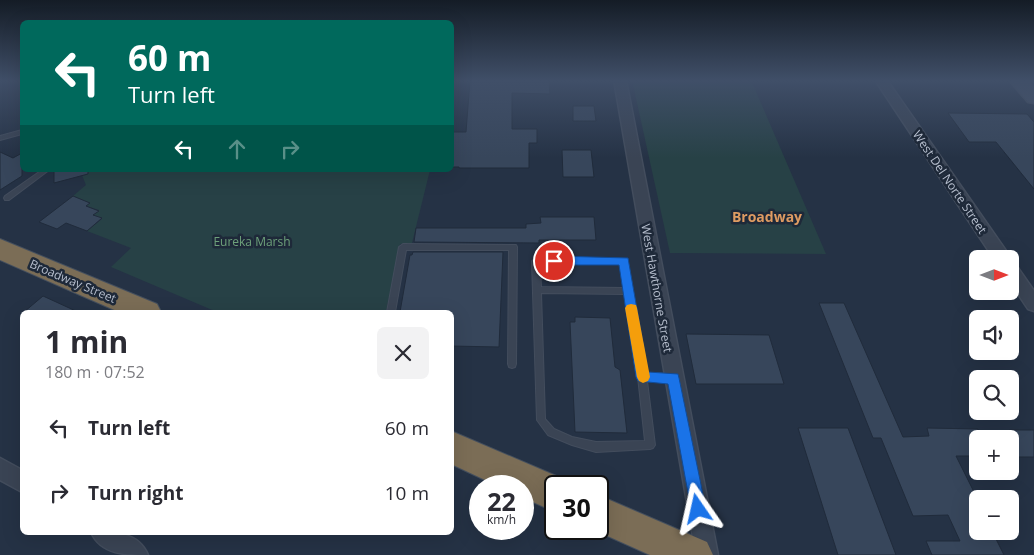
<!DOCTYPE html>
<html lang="en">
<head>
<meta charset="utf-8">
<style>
	body { margin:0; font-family:"Open Sans",sans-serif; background:#f2f2f3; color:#2b2b33; height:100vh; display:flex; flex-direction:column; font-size:19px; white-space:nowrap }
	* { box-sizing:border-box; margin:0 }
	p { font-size:16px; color:#7c7c81 }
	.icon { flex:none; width:28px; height:28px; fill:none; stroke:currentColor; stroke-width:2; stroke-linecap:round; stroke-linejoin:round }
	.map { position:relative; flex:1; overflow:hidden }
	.drawer { position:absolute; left:20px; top:310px; width:434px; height:225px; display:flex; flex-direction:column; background:#fff; border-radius:8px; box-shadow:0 5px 20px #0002 }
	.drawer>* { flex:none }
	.guide { position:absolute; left:20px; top:20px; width:434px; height:152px; border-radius:8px; box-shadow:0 5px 20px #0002; background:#00695c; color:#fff; overflow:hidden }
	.needle { width:32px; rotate:90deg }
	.fabs { position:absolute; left:969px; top:250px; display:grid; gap:10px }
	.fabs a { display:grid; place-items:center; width:50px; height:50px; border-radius:8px; background:#fff; box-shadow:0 5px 20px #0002; font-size:25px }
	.speed { position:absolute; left:469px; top:475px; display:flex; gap:10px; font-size:25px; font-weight:700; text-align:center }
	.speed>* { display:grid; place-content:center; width:65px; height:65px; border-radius:50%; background:#fff; box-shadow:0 5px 20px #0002; line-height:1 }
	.speed small { font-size:12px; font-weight:400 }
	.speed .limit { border:2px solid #111; border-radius:8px; background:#fff; color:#111 }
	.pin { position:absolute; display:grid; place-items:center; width:42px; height:42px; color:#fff; margin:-21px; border:2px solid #fff; border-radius:50%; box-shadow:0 1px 5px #0007 }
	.me { position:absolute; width:55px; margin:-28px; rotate:349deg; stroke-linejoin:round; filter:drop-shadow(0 0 4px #0008) }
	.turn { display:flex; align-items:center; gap:18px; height:105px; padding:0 25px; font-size:22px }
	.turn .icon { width:65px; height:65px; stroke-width:2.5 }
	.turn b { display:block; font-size:35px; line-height:42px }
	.lanes { display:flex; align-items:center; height:48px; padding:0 25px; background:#0003; justify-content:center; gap:25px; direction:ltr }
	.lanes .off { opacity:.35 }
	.round { display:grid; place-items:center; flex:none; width:52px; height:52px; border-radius:8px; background:#f2f2f3 }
	.summary { display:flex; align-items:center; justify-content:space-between; height:85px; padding:0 25px }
	h1 { font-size:30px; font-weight:700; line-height:38px }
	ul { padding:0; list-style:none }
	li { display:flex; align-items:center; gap:15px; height:65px; padding:0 25px }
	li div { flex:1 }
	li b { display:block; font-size:19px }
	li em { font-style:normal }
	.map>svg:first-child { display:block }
	.green { fill:#274146 }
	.building { fill:#37465b; stroke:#202b3b }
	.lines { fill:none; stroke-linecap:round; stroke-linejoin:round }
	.lane-casing { stroke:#434d5d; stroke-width:2 }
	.street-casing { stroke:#434d5d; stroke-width:3 }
	.secondary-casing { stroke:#434d5d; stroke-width:3 }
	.highway-casing { stroke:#444f5e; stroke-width:2 }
	.lane { fill:#3a4454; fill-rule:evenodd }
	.street { fill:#3a4454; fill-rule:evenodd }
	.secondary { fill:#475367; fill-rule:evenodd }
	.highway { fill:#7b6d56; fill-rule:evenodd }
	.route { fill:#1a73e8; stroke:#114b97 }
	.slow { fill:#f59e0b }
	.labels { text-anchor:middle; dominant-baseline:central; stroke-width:5; stroke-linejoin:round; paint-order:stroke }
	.street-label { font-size:12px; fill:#b7bfce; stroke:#1e2939 }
	.park-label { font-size:12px; fill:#6da07a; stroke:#1e2939 }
	.neighbourhood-label { font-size:14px; font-weight:bold; fill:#de9b62; stroke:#1e2939 }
</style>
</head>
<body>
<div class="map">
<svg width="1034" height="555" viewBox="0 0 1034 555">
	<rect width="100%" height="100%" fill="#253245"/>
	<g class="green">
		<path d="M632,80H751L826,254L670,253Z"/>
		<path d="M80,170H430L412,243L400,244L386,312H217L111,267L131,248L87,231L102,219L93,215L99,210L86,206L89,203L73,196L86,185Z"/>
	</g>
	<g class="building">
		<path d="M470,80H549L550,94L512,93V129H537V143H529V168H459V167H451V132H466Z"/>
		<path d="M573,106H594L596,121H573Z"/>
		<path d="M948,113L1027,114L1034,122V189L996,142H969Z"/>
		<path d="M562,150H591L594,177H563Z"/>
		<path d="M0,152L13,158L22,153V176L0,190Z"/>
		<path d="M54,170H88V174L54,183Z"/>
		<path d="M73,196L90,203L86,206L99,211L93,215L102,218L87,231L66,223L57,229L39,222Z"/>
		<path d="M540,217H594L596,240H539V243L414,242L416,228H526V224L541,223Z"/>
		<path d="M413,252H503L499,347L451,346V312H400L410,255H412Z"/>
		<path d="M43,296L78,312H24Z"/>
		<path d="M819,303H844L903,437L929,436L927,428L978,429V456H956L978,500V531H992L1004,555H932L926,541H960L948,515L913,516L881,438H873Z"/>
		<path d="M575,317L610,318L615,367L620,370L627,433L575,432L570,322H575Z"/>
		<path d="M686,334L769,335L784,384H696Z"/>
		<path d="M798,428H848L896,555H838Z"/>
		<rect x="1010" y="430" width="24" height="27"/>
	</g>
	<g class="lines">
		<defs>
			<g id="lane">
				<path d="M22,130V134L0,140V136Z"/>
				<path d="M42,170H49L9,200H5L4,198L5,196Z"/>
				<path d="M403,244L516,245L517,247L516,364L515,367L512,368L509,367L508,364L509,250H406L395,312H387L399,247Z"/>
				<path d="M536,258L627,259L646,373L673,374L676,375L677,378L676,381L673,382L647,381L655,445L653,448L650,449L596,452L572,445L548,435L537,420L532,261ZM540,264H621L624,288L541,287ZM541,293L625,294L638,377L645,441L596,442L572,437L554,429L545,419Z"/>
			</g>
			<g id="street">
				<path d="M614,80H626L718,555H696Z"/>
				<path d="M875,80H887L1009,255L1011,259L1010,261V259H994Z"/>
				<path d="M1010,263L1016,265L1034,291V311L1028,309L1010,282Z"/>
				<path d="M0,458L22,470V492L0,480Z"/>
				<path d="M91,532C113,532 138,531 148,555C127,555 101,555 91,532Z"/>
			</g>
			<path id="secondary" d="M1009,80H1027L1034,88V103L1028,102Z"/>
			<g id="highway">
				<path d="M0,239L157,304L161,312H119L0,260Z"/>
				<path d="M451,431L568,481L570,486H555V512L522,497V486H498L451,464Z"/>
				<path d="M598,495L707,542L713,555H650L592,529H598Z"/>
			</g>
		</defs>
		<use href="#lane" class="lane-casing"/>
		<use href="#street" class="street-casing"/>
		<use href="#secondary" class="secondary-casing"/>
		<use href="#highway" class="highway-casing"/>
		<use href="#lane" class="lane"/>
		<use href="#street" class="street"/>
		<use href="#secondary" class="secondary"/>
		<use href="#highway" class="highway"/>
	</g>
	<linearGradient id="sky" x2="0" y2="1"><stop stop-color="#141c26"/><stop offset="0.51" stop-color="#404f68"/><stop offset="1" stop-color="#404f68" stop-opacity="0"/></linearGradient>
	<rect width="1034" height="158" fill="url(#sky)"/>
	<path class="route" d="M554,256L628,258L648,372L678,374L679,378L706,509L703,514L698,517L693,514L691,509L668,384L638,381L636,377L619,265H554L548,261Z"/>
	<path class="slow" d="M631,304L636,305L637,308L650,377L648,381L643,383L639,381L637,377L625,308L627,305Z"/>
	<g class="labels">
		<g class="street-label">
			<text transform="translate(950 182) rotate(56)">West Del Norte Street</text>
			<text transform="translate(73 281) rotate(23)">Broadway Street</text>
			<text transform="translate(657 288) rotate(80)">West Hawthorne Street</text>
		</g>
		<g class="park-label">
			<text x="252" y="241">Eureka Marsh</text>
		</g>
		<g class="neighbourhood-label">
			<text x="767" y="216">Broadway</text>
		</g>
	</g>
</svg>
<div class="fabs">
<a><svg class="needle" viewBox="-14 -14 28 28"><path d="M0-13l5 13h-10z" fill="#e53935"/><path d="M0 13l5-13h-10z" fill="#7c7c81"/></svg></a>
<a><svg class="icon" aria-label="sound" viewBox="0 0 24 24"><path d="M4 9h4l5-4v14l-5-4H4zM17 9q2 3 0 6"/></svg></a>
<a><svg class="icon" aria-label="search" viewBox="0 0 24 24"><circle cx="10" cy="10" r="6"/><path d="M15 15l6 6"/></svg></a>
<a>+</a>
<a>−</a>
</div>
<div class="speed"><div>22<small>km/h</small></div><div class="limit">30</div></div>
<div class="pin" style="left:554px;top:261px;background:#d93025"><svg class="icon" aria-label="arrive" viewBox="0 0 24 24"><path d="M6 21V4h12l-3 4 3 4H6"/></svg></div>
<svg class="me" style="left:698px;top:509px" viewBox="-20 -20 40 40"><path d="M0-17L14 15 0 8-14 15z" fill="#1a73e8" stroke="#fff" stroke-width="4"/></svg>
<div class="guide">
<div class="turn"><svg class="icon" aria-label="left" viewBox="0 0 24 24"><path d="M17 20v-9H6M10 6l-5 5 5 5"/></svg><div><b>60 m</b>Turn left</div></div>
<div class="lanes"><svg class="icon" aria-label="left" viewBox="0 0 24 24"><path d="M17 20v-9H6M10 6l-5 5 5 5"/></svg><svg class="icon off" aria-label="ahead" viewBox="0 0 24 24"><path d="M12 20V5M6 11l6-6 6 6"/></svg><svg class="icon off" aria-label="right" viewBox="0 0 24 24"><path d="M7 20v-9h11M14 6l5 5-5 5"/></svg></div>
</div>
<section class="drawer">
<div class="summary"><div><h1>1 min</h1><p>180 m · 07:52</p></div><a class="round"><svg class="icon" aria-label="close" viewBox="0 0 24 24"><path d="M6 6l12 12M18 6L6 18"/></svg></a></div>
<ul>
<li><svg class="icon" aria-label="left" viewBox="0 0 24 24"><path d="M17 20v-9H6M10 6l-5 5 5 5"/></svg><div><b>Turn left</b></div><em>60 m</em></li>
<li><svg class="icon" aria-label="right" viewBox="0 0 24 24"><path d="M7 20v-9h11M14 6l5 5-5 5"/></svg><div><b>Turn right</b></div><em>10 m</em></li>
</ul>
</section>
</div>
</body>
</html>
